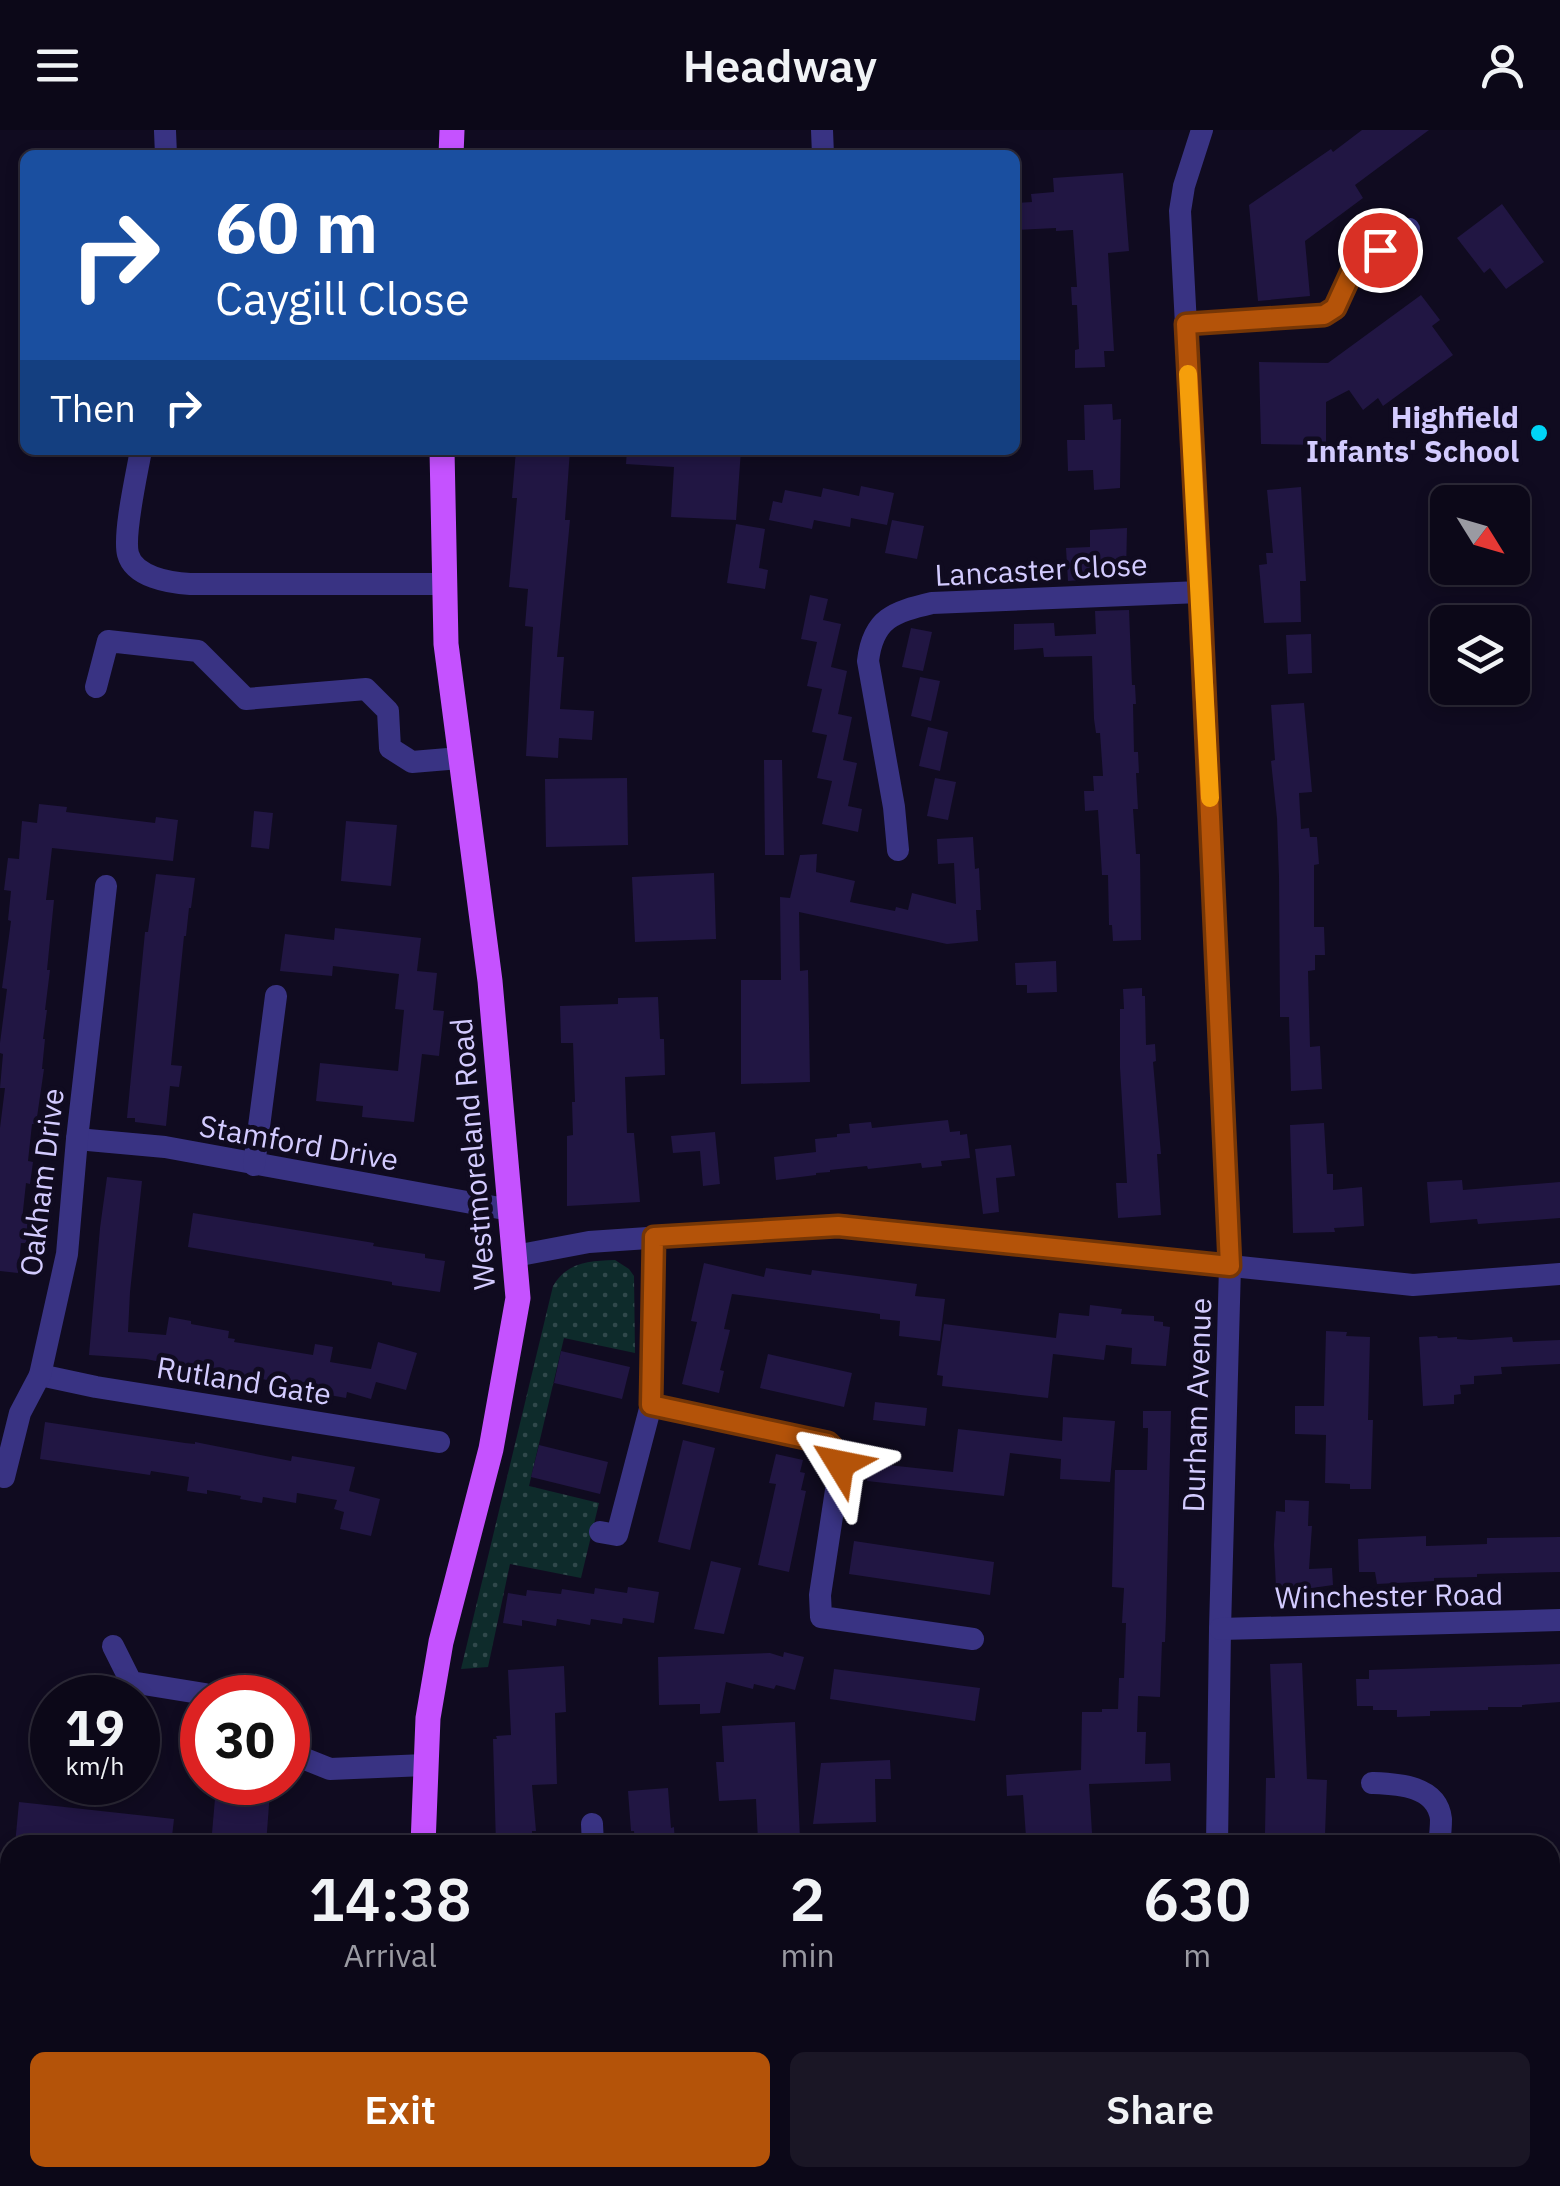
<!DOCTYPE html>
<html lang="en">
<head>
<meta charset="utf-8">
<style>
	body { margin:0; font-family:"IBM Plex Sans",sans-serif; background:#1a1625; color:#f1f3f6; height:100vh; display:flex; flex-direction:column; font-size:38px; white-space:nowrap }
	* { box-sizing:border-box; margin:0 }
	p { font-size:32px; color:#9a9aa2 }
	.icon { flex:none; width:55px; height:55px; fill:none; stroke:currentColor; stroke-width:2; stroke-linecap:round; stroke-linejoin:round }
	.map { position:relative; flex:1; overflow:hidden }
	.panel { position:absolute; left:0px; top:1705px; width:1560px; height:352px; display:flex; flex-direction:column; background:#0c0818; border-radius:30px 30px 0 0; box-shadow:0 5px 15px #0003,0 0 0 2px #2c2937 }
	.panel>* { flex:none }
	.banner { position:absolute; left:20px; top:20px; width:1000px; height:305px; border-radius:15px; box-shadow:0 5px 15px #0003,0 0 0 2px #2c2937; background:#1a4fa0; color:#fff; overflow:hidden }
	.needle { width:65px; rotate:127deg }
	.tools { position:absolute; left:1430px; top:355px; display:grid; gap:20px }
	.tools a { display:grid; place-items:center; width:100px; height:100px; border-radius:15px; background:#0c0818; box-shadow:0 5px 15px #0003,0 0 0 2px #2c2937; font-size:50px }
	.speed { position:absolute; left:30px; top:1545px; display:flex; gap:20px; font-size:50px; font-weight:700; text-align:center }
	.speed>* { display:grid; place-content:center; width:130px; height:130px; border-radius:50%; background:#0c0818; box-shadow:0 5px 15px #0003,0 0 0 2px #2c2937; line-height:1 }
	.speed small { font-size:25px; font-weight:400 }
	.speed .limit { border:15px solid #d22; background:#fff; color:#111 }
	.pin { position:absolute; display:grid; place-items:center; width:85px; height:85px; color:#fff; margin:-42px; border:5px solid #fff; border-radius:50%; box-shadow:0 2px 10px #0007 }
	.me { position:absolute; width:110px; margin:-55px; rotate:305deg; stroke-linejoin:round; filter:drop-shadow(0 0 8px #0008) }
	.turn { display:flex; align-items:center; gap:35px; height:210px; padding:0 30px; font-size:45px }
	.turn .icon { width:130px; height:130px; stroke-width:2.5 }
	.turn b { display:block; font-size:70px; line-height:85px }
	.then { display:flex; align-items:center; height:95px; padding:0 30px; background:#0003; gap:20px; font-size:38px }
	.eta { display:flex; justify-content:space-evenly; align-items:center; height:170px; text-align:center }
	.eta b { font-size:60px; font-weight:600; line-height:70px }
	.action { display:flex; gap:20px; margin-top:auto; padding:20px 30px }
	.action a { flex:1; height:115px; border-radius:15px; background:#b45309; color:#fff; font-size:40px; font-weight:600; line-height:115px; text-align:center }
	.action a+a { background:#1a1625; color:#f1f3f6 }
	header { display:flex; justify-content:space-between; align-items:center; height:130px; padding:0 30px; background:#0c0818; font-size:45px; font-weight:600 }
	.map>svg:first-child { display:block }
	.grass { fill:url(#grass-dots) }
	.building { fill:#211643 }
	.lines { fill:none; stroke-linecap:round; stroke-linejoin:round }
	.minor { stroke:#393383; stroke-width:22 }
	.major { stroke:#c552ff; stroke-width:25 }
	.route-casing { stroke:#753606; stroke-width:25 }
	.route { stroke:#b45309; stroke-width:18 }
	.slow { stroke:#f59e0b; stroke-width:18 }
	.poi-dot { fill:#00d4f6; stroke:#100b20; stroke-width:4 }
	.labels { text-anchor:middle; dominant-baseline:central; stroke-width:9; stroke-linejoin:round; paint-order:stroke }
	.poi-label { font-size:30px; font-weight:bold; fill:#d3cbff; stroke:#100b20; text-anchor:end }
	.street-label { font-size:30px; fill:#d3cbff; stroke:#100b20 }
</style>
</head>
<body>
<header><svg class="icon" aria-label="menu" viewBox="0 0 24 24"><path d="M4 6h16M4 12h16M4 18h16"/></svg>Headway<svg class="icon" aria-label="person" viewBox="0 0 24 24"><circle cx="12" cy="8" r="4"/><path d="M4 21q1-7 8-7t8 7"/></svg></header>
<div class="map">
<svg width="1560" height="2056" viewBox="0 0 1560 2056">
	<defs>
		<pattern id="grass-dots" width="8" height="8" patternUnits="userSpaceOnUse" patternTransform="scale(2.5)"><rect width="8" height="8" fill="#0e2b2b"/><path d="M2 2h.1M6 6h.1" fill="none" stroke="#30484b" stroke-width="1.8" stroke-linecap="round"/></pattern>
	</defs>
	<rect width="100%" height="100%" fill="#100b20"/>
	<path class="grass" d="M615,1130L629,1139L634,1146L635,1223L564,1208L529,1356L599,1373L581,1448L510,1434L488,1537L461,1539L553,1156C567,1132 589,1131 615,1130Z"/>
	<g class="building">
		<path d="M1362,0H1429L1355,55L1363,68L1305,111L1310,166L1258,171L1249,75L1331,19L1333,22Z"/>
		<path d="M1123,43L1129,121L1108,123L1114,221H1104L1105,237L1075,238V220L1079,219L1077,175H1072L1071,157H1077L1073,100L1056,101V98L1015,100V73L1032,72L1031,64L1054,62L1053,48Z"/>
		<path d="M1502,74L1544,132L1506,159L1490,138L1484,143L1457,108Z"/>
		<path d="M1421,165L1440,190L1432,196L1453,225L1383,276L1378,268L1363,280L1349,260L1326,272V315L1261,314L1259,232L1328,233Z"/>
		<path d="M1112,274L1113,290L1121,289L1120,358L1094,360L1093,340L1068,341L1067,310H1085L1084,275Z"/>
		<path d="M516,320H570L565,390H570L557,527H564L560,579L594,581L592,610L559,608L558,628L526,626L533,497L525,496L528,459L509,457L517,368H512Z"/>
		<path d="M627,320H741L736,390L671,387L674,337L626,334Z"/>
		<path d="M861,356L894,363L887,395L851,388L850,397L814,390L812,399L769,390L773,371L782,373L785,360L821,367L823,358L859,366Z"/>
		<path d="M1301,357L1306,451H1300L1301,492L1264,493L1259,435L1267,434L1266,423H1273L1267,360Z"/>
		<path d="M892,390L924,396L917,429L885,423Z"/>
		<path d="M736,394L765,399L759,438L768,440L765,459L727,453Z"/>
		<path d="M1127,398L1126,443L1094,444V449L1068,451L1066,418L1090,417V400Z"/>
		<path d="M810,465L828,469L823,490L841,494L831,537L847,541L838,584L852,587L843,630L857,633L848,676L862,679L858,702L822,694L832,651L817,648L827,605L812,602L822,559L807,556L817,512L801,509Z"/>
		<path d="M1129,480L1132,555H1135L1136,574H1133L1134,622H1138L1139,643H1136L1138,679H1133L1136,724H1140L1141,810L1113,811L1112,795H1109L1108,745H1102L1098,680L1085,681L1084,661H1094L1093,646H1103L1100,603H1096L1094,589L1092,526L1044,527L1043,518L1014,520V494L1054,493L1055,506L1096,504L1095,481Z"/>
		<path d="M911,498L932,502L923,541L902,537Z"/>
		<path d="M1311,504L1312,543L1288,544L1286,505Z"/>
		<path d="M920,547L940,551L931,591L911,586Z"/>
		<path d="M1304,573L1312,662L1299,663L1301,699L1309,698L1310,707H1317L1319,734L1314,735V797H1324L1325,825H1315V840L1308,841L1310,917L1320,916L1322,959L1291,961L1289,887H1280L1279,747L1277,688L1271,631L1275,630L1271,575Z"/>
		<path d="M928,597L948,602L940,641L919,636Z"/>
		<path d="M764,630H782L784,725H765Z"/>
		<path d="M627,648L628,715L546,717L545,649Z"/>
		<path d="M935,648L956,652L948,690L927,686Z"/>
		<path d="M39,674L67,677L66,682L155,693L156,687L178,690L173,731L52,718L46,770H54L47,840H50L45,880H47L43,909H45L42,939H44L36,994H32L28,1031L33,1032L30,1054L26,1053L22,1090L28,1091L26,1113H21L18,1143L0,1141V998L5,958H0L3,924L0,923V913L7,859L2,858L11,791L8,790L11,761L4,760L8,728L19,729L22,691L37,693Z"/>
		<path d="M254,681L273,683L269,719L251,717Z"/>
		<path d="M346,691L397,695L391,756L341,751Z"/>
		<path d="M973,707L975,739L979,738L981,780H976L978,811L947,814L799,782L800,841L808,840L810,952L741,954V850H781L780,767L790,768L800,725L817,724L816,742L855,751L850,772L895,781L896,777L908,780L912,763L956,774L954,733L938,734L937,709Z"/>
		<path d="M714,743L716,809L635,812L632,747Z"/>
		<path d="M156,744L195,748L191,778H189L186,806H184L171,935L182,936L179,957L170,956L166,996L135,992V988H127L145,802H148Z"/>
		<path d="M335,798L421,808L417,841L437,843L433,880L444,881L439,926L422,924L414,992L362,987L363,976L316,971L320,933L398,941L404,880L395,879L399,844L333,836L332,846L280,841L285,804L334,810Z"/>
		<path d="M1056,831L1057,862L1027,863V855H1016L1015,833Z"/>
		<path d="M1142,858V866H1145L1146,915L1155,914L1156,931L1153,932L1161,1024H1157L1161,1085L1118,1088L1116,1053H1127L1120,938V879H1124L1123,859Z"/>
		<path d="M658,867L660,909H664L665,945L625,947L627,1003H634L640,1072L567,1076V1006L573,1005L572,972H575L573,913H561L560,876L618,874V868Z"/>
		<path d="M948,990L950,1002L960,1001V1005L967,1004L970,1028L941,1031L942,1036L922,1038L921,1033L868,1039L867,1036L830,1040V1042L816,1043V1045L776,1050L774,1027L816,1022L815,1009L837,1007V1004L850,1003L849,994L871,992L872,998Z"/>
		<path d="M1324,993L1327,1044H1333V1060L1362,1057L1364,1096L1334,1098L1335,1102L1293,1103L1290,995Z"/>
		<path d="M715,1002L720,1054L703,1056L700,1021L673,1023L671,1006Z"/>
		<path d="M1011,1015L1015,1046L996,1048L999,1082L983,1084L975,1019Z"/>
		<path d="M107,1047L142,1051L130,1162L128,1202L166,1205L169,1187L191,1191V1194L229,1201L228,1208L235,1209L234,1212L313,1225L315,1214L333,1217L330,1232L371,1239L378,1212L417,1223L406,1260L376,1252L371,1269L347,1262L346,1268L318,1263L319,1259L250,1247L249,1252L223,1248V1245L146,1229L89,1225L100,1098Z"/>
		<path d="M1462,1050L1463,1060L1560,1052V1088L1478,1094L1477,1089L1430,1093L1427,1052Z"/>
		<path d="M193,1083L374,1113L373,1116L425,1124V1128L445,1131L440,1162L392,1155V1152L188,1117Z"/>
		<path d="M704,1133L764,1147L766,1138L811,1145L812,1140L917,1154L915,1166L945,1169L940,1211L899,1206L900,1191L880,1189V1184L732,1164L724,1199L730,1200L720,1240L724,1241L719,1263L682,1254L697,1192L691,1191Z"/>
		<path d="M1090,1175L1122,1179L1121,1184L1154,1186V1191L1163,1192V1196L1170,1197L1166,1236L1131,1234L1132,1218L1106,1215L1104,1230L1053,1224L1048,1268L942,1256L943,1246L937,1245L944,1194L1056,1208L1059,1183L1089,1186Z"/>
		<path d="M1326,1201L1347,1202L1346,1206L1370,1207L1368,1290H1373L1371,1359H1350V1354L1325,1353L1326,1305L1295,1304V1276H1324Z"/>
		<path d="M1437,1206L1438,1208L1457,1207V1209L1471,1210L1512,1207L1513,1212L1560,1210V1234L1501,1237L1502,1244L1474,1246V1254L1460,1255L1461,1264L1454,1265V1274L1423,1276L1419,1207Z"/>
		<path d="M561,1221L630,1237L622,1269L554,1253Z"/>
		<path d="M768,1224L852,1243L844,1277L760,1258Z"/>
		<path d="M875,1272L927,1278L925,1296L873,1290Z"/>
		<path d="M1143,1281H1171L1166,1487L1165,1512H1162L1160,1567L1138,1566L1137,1602H1146L1145,1634L1170,1633L1171,1651L1089,1654L1092,1703L1026,1707L1023,1665L1007,1666L1006,1645L1081,1640L1082,1582H1102V1579H1118L1119,1548H1124L1126,1493H1122L1124,1458L1112,1457L1115,1340H1147L1148,1298H1143Z"/>
		<path d="M1063,1287L1115,1291L1110,1352L1060,1349L1061,1329L1010,1323L1004,1366L867,1351L869,1333L953,1342L958,1299L1062,1311Z"/>
		<path d="M45,1292L185,1313L195,1314V1312L291,1331L292,1326L355,1337L349,1361L380,1369L371,1406L340,1399L344,1382L334,1379L337,1370L297,1363L296,1373L263,1367L262,1373L240,1369L241,1366L207,1360V1364L187,1361L189,1347L151,1341L150,1345L40,1329Z"/>
		<path d="M683,1310L715,1318L690,1420L658,1412Z"/>
		<path d="M539,1315L608,1332L600,1364L531,1347Z"/>
		<path d="M776,1324L803,1330L800,1342L805,1343L801,1360L806,1361L789,1442L758,1435L776,1354L769,1353Z"/>
		<path d="M1285,1370L1309,1371L1308,1396H1312L1309,1439L1332,1438L1333,1455L1312,1458V1461L1288,1463V1457L1276,1458L1274,1415L1276,1381L1285,1382Z"/>
		<path d="M1426,1406V1416L1487,1414V1408L1560,1407V1442L1477,1444V1447L1434,1448V1451L1377,1454L1375,1442H1359L1358,1409Z"/>
		<path d="M854,1411L994,1432L990,1465L849,1444Z"/>
		<path d="M711,1431L741,1438L724,1504L694,1499Z"/>
		<path d="M628,1457L659,1462L654,1493L623,1488L622,1494L591,1489L590,1495L557,1489L556,1496L522,1490V1496L503,1493L508,1463L526,1466L527,1460L561,1464L562,1459L594,1464L595,1458L627,1463Z"/>
		<path d="M784,1522L804,1527L795,1560L776,1555L774,1559L754,1554L753,1559L726,1552L720,1583L700,1584V1574L659,1575L658,1527L770,1523L783,1527Z"/>
		<path d="M1302,1533L1307,1649L1327,1650L1325,1705L1265,1703L1266,1648H1275L1270,1534Z"/>
		<path d="M1560,1534V1572L1522,1575V1577H1488V1580L1430,1581V1586L1397,1587V1580H1373V1576H1357L1356,1549H1369V1540Z"/>
		<path d="M564,1536L566,1582L555,1583L557,1654L532,1655L536,1701H532L533,1715H496L493,1609H497L496,1606L511,1605L508,1540Z"/>
		<path d="M834,1539L980,1558L975,1591L830,1569Z"/>
		<path d="M795,1592L800,1709L758,1711L756,1669L719,1671L716,1632H724L722,1596Z"/>
		<path d="M890,1630L891,1649H875L876,1692L813,1694L821,1633Z"/>
		<path d="M216,1657L270,1661L266,1715H211Z"/>
		<path d="M668,1658L671,1698L674,1697L675,1715H635L634,1701H631L628,1661Z"/>
		<path d="M19,1672L174,1689L171,1715H15Z"/>
	</g>
	<g class="lines">
		<g class="minor">
			<path d="M822,0L823,25"/>
			<path d="M1202,0L1184,56L1180,81L1200,462L1230,1136L1220,1499L1217,1715"/>
			<path d="M165,1L166,25"/>
			<path d="M1186,194L1324,185L1335,178L1352,141L1409,99"/>
			<path d="M141,320C137,343 123,404 128,424C134,447 170,453 190,454H443"/>
			<path d="M96,557L108,511L198,521L246,569L366,559L388,581L390,618L412,632L460,628"/>
			<path d="M898,720L894,677L868,531C873,488 894,482 932,473L1200,462"/>
			<path d="M77,1009L165,1017L510,1080"/>
			<path d="M254,1035L276,866"/>
			<path d="M515,1126L589,1112L839,1095L1413,1155L1560,1144"/>
			<path d="M40,1245L96,1257L439,1312"/>
			<path d="M651,1275L828,1313L837,1322L840,1334L820,1465L821,1487L973,1509"/>
			<path d="M4,1347L20,1283L40,1245L67,1124L77,1009L106,756"/>
			<path d="M600,1402L617,1405L651,1275L654,1107"/>
			<path d="M1220,1499L1560,1490"/>
			<path d="M113,1516L131,1552L205,1564L213,1568"/>
			<path d="M288,1617L300,1627L330,1639L425,1635"/>
			<path d="M1372,1653C1397,1654 1437,1655 1441,1689C1441,1697 1440,1707 1439,1715"/>
			<path d="M592,1694L593,1715"/>
			<path d="M0,1803L10,1804"/>
			<path d="M1550,1858H1560"/>
		</g>
		<g class="major">
			<path d="M451,25L452,0"/>
			<path d="M423,1715L428,1588L441,1512L491,1319L518,1168L490,851L446,514L442,320"/>
			<path d="M432,2048V2056"/>
		</g>
	</g>
	<g class="lines">
		<defs>
			<path id="route" d="M840,1334L837,1322L828,1313L651,1275L654,1107L838,1096L1230,1136L1200,462L1186,194L1324,185L1335,178L1352,141L1380,120"/>
		</defs>
		<use href="#route" class="route-casing"/>
		<use href="#route" class="route"/>
		<path class="slow" d="M1188,244L1210,668"/>
	</g>
	<circle class="poi-dot" cx="1539" cy="303" r="10"/>
	<g class="labels">
		<g class="poi-label">
			<text x="1519" y="286">Highfield<tspan x="1519" dy="34">Infants' School</tspan></text>
		</g>
		<g class="street-label">
			<text transform="translate(1041 439) rotate(-3)">Lancaster Close</text>
			<text transform="translate(299 1012) rotate(10)">Stamford Drive</text>
			<text transform="translate(472 1024) rotate(-95)">Westmoreland Road</text>
			<text transform="translate(41 1052) rotate(-83)">Oakham Drive</text>
			<text transform="translate(244 1250) rotate(9)">Rutland Gate</text>
			<text transform="translate(1196 1275) rotate(-88)">Durham Avenue</text>
			<text transform="translate(1389 1465) rotate(-1)">Winchester Road</text>
		</g>
	</g>
</svg>
<div class="tools">
<a><svg class="needle" viewBox="-14 -14 28 28"><path d="M0-13l5 13h-10z" fill="#e53935"/><path d="M0 13l5-13h-10z" fill="#9a9aa2"/></svg></a>
<a><svg class="icon" aria-label="layers" viewBox="0 0 24 24"><path d="M12 4l9 5-9 5-9-5zM3 14l9 5 9-5"/></svg></a>
</div>
<div class="speed"><div>19<small>km/h</small></div><div class="limit">30</div></div>
<div class="pin" style="left:1380px;top:120px;background:#d93025"><svg class="icon" aria-label="arrive" viewBox="0 0 24 24"><path d="M6 21V4h12l-3 4 3 4H6"/></svg></div>
<svg class="me" style="left:840px;top:1334px" viewBox="-20 -20 40 40"><path d="M0-17L14 15 0 8-14 15z" fill="#b45309" stroke="#fff" stroke-width="4"/></svg>
<div class="banner">
<div class="turn"><svg class="icon" aria-label="right" viewBox="0 0 24 24"><path d="M7 20v-9h11M14 6l5 5-5 5"/></svg><div><b>60 m</b>Caygill Close</div></div>
<div class="then">Then<svg class="icon" aria-label="right" viewBox="0 0 24 24"><path d="M7 20v-9h11M14 6l5 5-5 5"/></svg></div>
</div>
<section class="panel">
<div class="eta">
<div><b>14:38</b><p>Arrival</p></div>
<div><b>2</b><p>min</p></div>
<div><b>630</b><p>m</p></div>
</div>
<div class="action"><a>Exit</a><a>Share</a></div>
</section>
</div>
</body>
</html>
